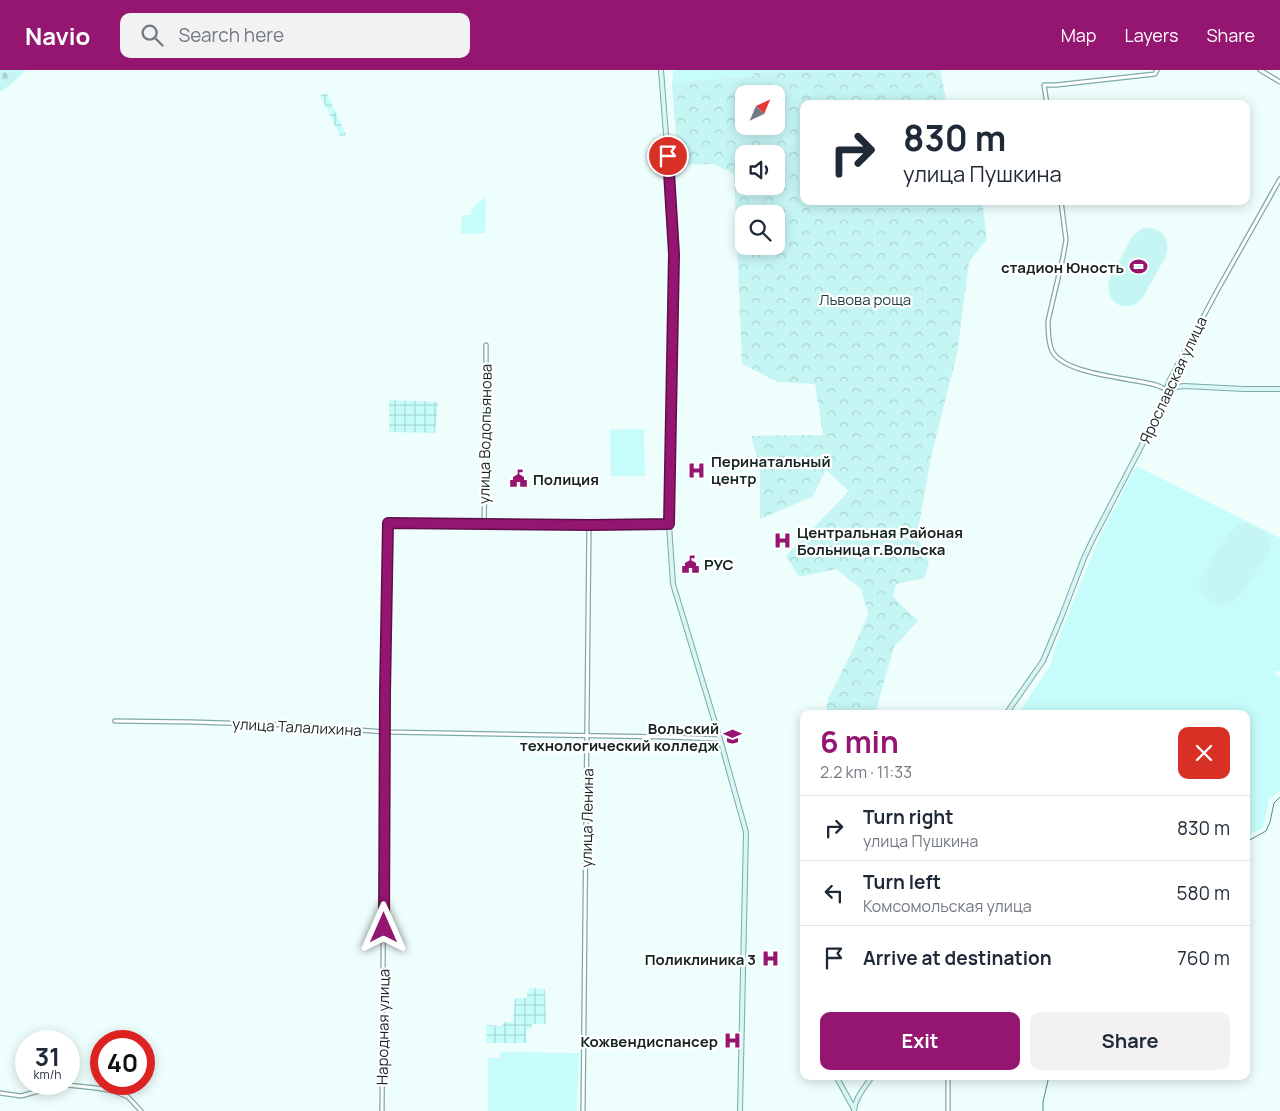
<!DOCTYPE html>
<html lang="en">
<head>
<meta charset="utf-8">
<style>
	body { margin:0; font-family:Manrope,sans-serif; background:#f2f2f3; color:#1f2937; height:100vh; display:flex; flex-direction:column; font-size:19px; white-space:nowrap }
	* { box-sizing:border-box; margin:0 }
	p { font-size:16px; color:#747a83 }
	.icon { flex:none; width:28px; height:28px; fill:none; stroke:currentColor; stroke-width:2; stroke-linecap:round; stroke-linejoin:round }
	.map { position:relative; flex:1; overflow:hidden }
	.side { position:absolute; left:800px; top:640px; width:450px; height:370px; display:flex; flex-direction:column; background:#fff; border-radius:10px; box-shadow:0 2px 12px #0003 }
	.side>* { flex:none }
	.guide { position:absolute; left:800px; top:30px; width:450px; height:105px; border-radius:10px; box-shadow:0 2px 12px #0003; background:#fff; color:#1f2937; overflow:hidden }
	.needle { width:32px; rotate:44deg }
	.controls { position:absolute; left:735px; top:15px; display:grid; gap:10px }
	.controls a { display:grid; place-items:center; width:50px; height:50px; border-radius:10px; background:#fff; box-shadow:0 2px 12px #0003; font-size:25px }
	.speed { position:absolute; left:15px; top:960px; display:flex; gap:10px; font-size:25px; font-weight:700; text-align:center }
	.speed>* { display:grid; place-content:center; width:65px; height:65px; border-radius:50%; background:#fff; box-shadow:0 2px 12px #0003; line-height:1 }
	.speed small { font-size:12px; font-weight:400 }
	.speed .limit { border:8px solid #d22; background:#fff; color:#111 }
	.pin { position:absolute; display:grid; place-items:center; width:42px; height:42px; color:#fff; margin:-21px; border:2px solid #fff; border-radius:50%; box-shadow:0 1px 5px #0007 }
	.me { position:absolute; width:55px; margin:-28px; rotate:0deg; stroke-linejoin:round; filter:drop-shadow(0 0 4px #0008) }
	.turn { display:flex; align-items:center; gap:18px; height:105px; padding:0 20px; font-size:22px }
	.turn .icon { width:65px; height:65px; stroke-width:2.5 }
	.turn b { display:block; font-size:35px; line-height:42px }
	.round { display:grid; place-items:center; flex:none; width:52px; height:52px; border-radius:10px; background:#f2f2f3 }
	.summary { display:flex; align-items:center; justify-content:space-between; height:85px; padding:0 20px }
	h1 { font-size:30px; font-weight:700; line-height:38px; color:#941670 }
	.cta { display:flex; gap:10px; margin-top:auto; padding:10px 20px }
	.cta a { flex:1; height:58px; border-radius:10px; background:#941670; color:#fff; font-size:20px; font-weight:700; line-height:58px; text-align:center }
	.cta a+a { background:#f2f2f3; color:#1f2937 }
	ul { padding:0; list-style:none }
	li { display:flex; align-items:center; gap:15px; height:65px; padding:0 20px; border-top:1px solid #e0e1e3 }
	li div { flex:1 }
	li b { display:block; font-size:19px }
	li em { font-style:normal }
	header { display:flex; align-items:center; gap:30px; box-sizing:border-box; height:70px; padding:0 25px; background:#941670; color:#fff }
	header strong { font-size:24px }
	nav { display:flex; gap:28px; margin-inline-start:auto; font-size:18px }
	.search { width:350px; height:45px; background:#f2f2f3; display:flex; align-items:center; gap:12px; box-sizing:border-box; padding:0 18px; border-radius:10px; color:#747a83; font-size:19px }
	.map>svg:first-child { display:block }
	.built { fill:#c6fdfb }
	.industrial { fill:url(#industrial-grid) }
	.forest { fill:url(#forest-crowns); fill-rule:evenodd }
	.cemetery { fill:url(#cemetery-stones) }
	.pitch { fill:#c6f6f4 }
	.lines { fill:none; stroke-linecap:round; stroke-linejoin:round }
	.stream { stroke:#528d8b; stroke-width:1 }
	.tertiary-casing { stroke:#7fa9a7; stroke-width:5.5 }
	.secondary-casing { stroke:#7fa9a7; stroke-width:6 }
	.tertiary { stroke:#fff; stroke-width:3 }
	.secondary { stroke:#d7f6f5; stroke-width:4 }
	.route-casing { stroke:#600e49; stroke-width:12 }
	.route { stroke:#941670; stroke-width:9 }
	.labels { text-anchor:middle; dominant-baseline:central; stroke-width:4.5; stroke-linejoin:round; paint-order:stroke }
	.poi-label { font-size:15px; font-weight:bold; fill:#142524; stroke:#fff; text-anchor:end }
	.park-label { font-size:15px; fill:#1f4443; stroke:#fff }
	.street-label { font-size:15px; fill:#142524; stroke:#fff }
</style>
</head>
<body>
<header>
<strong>Navio</strong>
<div class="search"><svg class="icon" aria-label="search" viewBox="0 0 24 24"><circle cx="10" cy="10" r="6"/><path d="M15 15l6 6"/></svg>Search here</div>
<nav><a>Map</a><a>Layers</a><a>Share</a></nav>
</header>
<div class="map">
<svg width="1280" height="1041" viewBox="0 0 1280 1041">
	<defs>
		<pattern id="industrial-grid" width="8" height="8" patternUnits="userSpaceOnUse" patternTransform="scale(1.25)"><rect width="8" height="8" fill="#c6fdfb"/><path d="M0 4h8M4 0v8" fill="none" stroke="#a9d9d7"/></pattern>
		<pattern id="forest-crowns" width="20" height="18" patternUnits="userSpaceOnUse" patternTransform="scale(1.25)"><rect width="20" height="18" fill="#c6f6f4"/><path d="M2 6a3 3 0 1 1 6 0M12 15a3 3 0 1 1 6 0" fill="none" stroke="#a9d3d1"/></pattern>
		<pattern id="cemetery-stones" width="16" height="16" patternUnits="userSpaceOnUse" patternTransform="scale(1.25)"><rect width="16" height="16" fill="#c6f6f4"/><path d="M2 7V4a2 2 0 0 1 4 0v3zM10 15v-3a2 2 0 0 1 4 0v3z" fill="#a9d3d1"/></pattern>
	</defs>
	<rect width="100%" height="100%" fill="#edfefd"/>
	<g class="built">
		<path d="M674,0H753L754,6L672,12Z"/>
		<path d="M486,127L485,163L461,164L462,145H471L472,138Z"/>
		<path d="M644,359L645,406H611L610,360Z"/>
		<path d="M1136,396L1280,468V601H1275L1276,606L1280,607V721L1269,730L1263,758L1246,766V644H1018L1051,594L1057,572L1097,473Z"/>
		<path d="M500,982L579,983L577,1041H488V988H500Z"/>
	</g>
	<g class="industrial">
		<path d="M327,24L346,65L340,66L320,25Z"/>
		<path d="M389,330L438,332L435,363L389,362Z"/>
		<path d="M529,918L545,919L546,954H532V959H526V973H486L487,955L502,956L505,952H513L515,928H527V922H528Z"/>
	</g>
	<path class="forest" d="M753,0H940L947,34H804V131H982L987,169L969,192L957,284L931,387L917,466L929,493L925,508L896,514L893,527L918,551L894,577L875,644H826L828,629L854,577L868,544L861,519L836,499L799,507L786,486L849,421L826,400L812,427L760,449V399L751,366L823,365L815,314L778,312L742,294L734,104L713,94L678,95L672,12L754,6ZM744,24H776V56H744ZM744,84H776V116H744ZM744,144H776V176H744Z"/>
	<path class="cemetery" d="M0,0H26L10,15L0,22Z"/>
	<g class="pitch">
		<path d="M1144,158C1162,157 1171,168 1166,186L1143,227C1127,247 1102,233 1110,208L1132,167L1137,162Z"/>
		<path d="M1248,453C1256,457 1267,461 1269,470C1273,484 1259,497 1252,508C1248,514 1244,522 1238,527C1223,543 1206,531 1198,515C1203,503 1230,457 1240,454C1243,453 1246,453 1248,453Z"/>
	</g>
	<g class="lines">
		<g class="stream">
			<path d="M1246,772L1266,761L1270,752L1274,733L1280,727"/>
			<path d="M1043,1041V1032L1049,1006"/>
		</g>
		<defs>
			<g id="tertiary">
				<path d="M1260,0L1280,12"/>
				<path d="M1047,34L1044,15H1056L1155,4L1157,0"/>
				<path d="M1061,131L1066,170L1063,187L1048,251C1048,261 1048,272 1052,281C1065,305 1131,308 1156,315C1161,317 1165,319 1170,321"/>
				<path d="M1166,326V319L1170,309L1217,221L1280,109"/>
				<path d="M484,453L486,368V275"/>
				<path d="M115,651L192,652L289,655L386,662L667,667L720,669"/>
				<path d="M948,1006V1041"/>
				<path d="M0,1023L21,1026L46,1019L67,1015L96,1018L114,1021L128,1027L141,1041"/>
				<path d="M382,1041L385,623L388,453L589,455H669"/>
				<path d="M583,1041L589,455"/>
			</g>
			<g id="secondary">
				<path d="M661,0L669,103L674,184L669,455L673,514L720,669L746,762L740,1041"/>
				<path d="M1006,644L1043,591L1061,548L1084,488L1093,469L1156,348L1166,326L1170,321L1176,317L1184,316L1244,319H1280"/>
				<path d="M836,1006L854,1039"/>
				<path d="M854,1041C855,1027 865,1018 872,1006"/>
			</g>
		</defs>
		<use href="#tertiary" class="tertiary-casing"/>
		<use href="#secondary" class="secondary-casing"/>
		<use href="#tertiary" class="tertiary"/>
		<use href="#secondary" class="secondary"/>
	</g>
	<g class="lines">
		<defs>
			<path id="route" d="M384,858L385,623L388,453L590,455L669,454L674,184L668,86"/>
		</defs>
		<use href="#route" class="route-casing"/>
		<use href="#route" class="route"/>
	</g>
	<defs>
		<symbol id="stadium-bare" viewBox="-9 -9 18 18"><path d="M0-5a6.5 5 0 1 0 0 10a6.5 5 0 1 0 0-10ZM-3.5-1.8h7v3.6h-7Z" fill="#941670" stroke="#fff" stroke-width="2.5" paint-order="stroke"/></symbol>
		<symbol id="hospital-bare" viewBox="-9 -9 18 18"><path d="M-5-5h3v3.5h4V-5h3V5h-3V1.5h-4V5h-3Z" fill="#941670" stroke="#fff" stroke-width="2.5" paint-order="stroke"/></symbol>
		<symbol id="civic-bare" viewBox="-9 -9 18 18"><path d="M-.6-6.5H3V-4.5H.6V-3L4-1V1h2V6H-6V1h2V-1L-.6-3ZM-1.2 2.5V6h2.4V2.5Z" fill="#941670" stroke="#fff" stroke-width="2.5" paint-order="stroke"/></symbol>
		<symbol id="university-bare" viewBox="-9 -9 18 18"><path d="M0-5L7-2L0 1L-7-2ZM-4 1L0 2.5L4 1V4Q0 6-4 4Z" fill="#941670" stroke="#fff" stroke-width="2.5" paint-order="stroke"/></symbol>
	</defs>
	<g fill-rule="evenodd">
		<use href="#stadium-bare" x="1126" y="184" width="25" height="25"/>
		<use href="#hospital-bare" x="684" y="388" width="25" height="25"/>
		<use href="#civic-bare" x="506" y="396" width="25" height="25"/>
		<use href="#hospital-bare" x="770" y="458" width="25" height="25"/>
		<use href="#civic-bare" x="678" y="482" width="25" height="25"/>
		<use href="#university-bare" x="720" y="654" width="25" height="25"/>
		<use href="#hospital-bare" x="758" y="876" width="25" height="25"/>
		<use href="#hospital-bare" x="720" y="958" width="25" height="25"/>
	</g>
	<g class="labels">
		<g class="poi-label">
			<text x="1124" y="197">стадион Юность</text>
			<text x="711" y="391" text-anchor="start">Перинатальный<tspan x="711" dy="17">центр</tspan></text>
			<text x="533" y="409" text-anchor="start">Полиция</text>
			<text x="797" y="462" text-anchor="start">Центральная Районая<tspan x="797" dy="17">Больница г.Вольска</tspan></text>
			<text x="704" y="494" text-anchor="start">РУС</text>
			<text x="719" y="658">Вольский<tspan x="719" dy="17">технологический колледж</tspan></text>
			<text x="756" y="889">Поликлиника 3</text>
			<text x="718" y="971">Кожвендиспансер</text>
		</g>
		<g class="park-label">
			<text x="865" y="229">Львова роща</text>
		</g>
		<g class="street-label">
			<text transform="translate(1173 310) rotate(-65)">Ярославская улица</text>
			<text transform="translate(485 364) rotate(-89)">улица Водопьянова</text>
			<text transform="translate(297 657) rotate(3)">улица Талалихина</text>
			<text transform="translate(587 748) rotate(-89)">улица Ленина</text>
			<text transform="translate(383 957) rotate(-89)">Народная улица</text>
		</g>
	</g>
</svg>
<div class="controls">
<a><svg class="needle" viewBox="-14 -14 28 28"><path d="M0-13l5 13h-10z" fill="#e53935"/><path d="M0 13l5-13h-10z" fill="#747a83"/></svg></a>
<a><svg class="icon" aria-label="sound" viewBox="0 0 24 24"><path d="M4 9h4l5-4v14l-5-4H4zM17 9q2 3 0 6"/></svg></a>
<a><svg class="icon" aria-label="search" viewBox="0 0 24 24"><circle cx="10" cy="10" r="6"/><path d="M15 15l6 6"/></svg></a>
</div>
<div class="speed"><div>31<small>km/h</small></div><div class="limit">40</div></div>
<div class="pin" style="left:668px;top:86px;background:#d93025"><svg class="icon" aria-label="arrive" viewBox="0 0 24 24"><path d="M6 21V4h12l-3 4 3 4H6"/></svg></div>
<svg class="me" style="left:384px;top:858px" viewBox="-20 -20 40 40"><path d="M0-17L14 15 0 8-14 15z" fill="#941670" stroke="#fff" stroke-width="4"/></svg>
<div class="guide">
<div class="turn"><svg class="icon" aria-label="right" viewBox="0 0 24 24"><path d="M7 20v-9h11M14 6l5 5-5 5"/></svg><div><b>830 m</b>улица Пушкина</div></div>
</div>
<section class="side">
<div class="summary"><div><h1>6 min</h1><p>2.2 km · 11:33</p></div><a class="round" style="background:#d93025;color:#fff"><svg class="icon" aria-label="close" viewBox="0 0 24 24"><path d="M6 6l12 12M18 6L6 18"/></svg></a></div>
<ul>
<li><svg class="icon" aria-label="right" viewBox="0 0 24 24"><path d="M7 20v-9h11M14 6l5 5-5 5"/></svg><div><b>Turn right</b><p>улица Пушкина</p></div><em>830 m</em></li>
<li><svg class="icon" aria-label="left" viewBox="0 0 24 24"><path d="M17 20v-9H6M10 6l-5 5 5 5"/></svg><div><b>Turn left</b><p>Комсомольская улица</p></div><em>580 m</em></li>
<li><svg class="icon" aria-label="arrive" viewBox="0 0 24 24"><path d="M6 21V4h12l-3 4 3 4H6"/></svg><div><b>Arrive at destination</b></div><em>760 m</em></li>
</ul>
<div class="cta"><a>Exit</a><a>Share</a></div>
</section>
</div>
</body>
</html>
